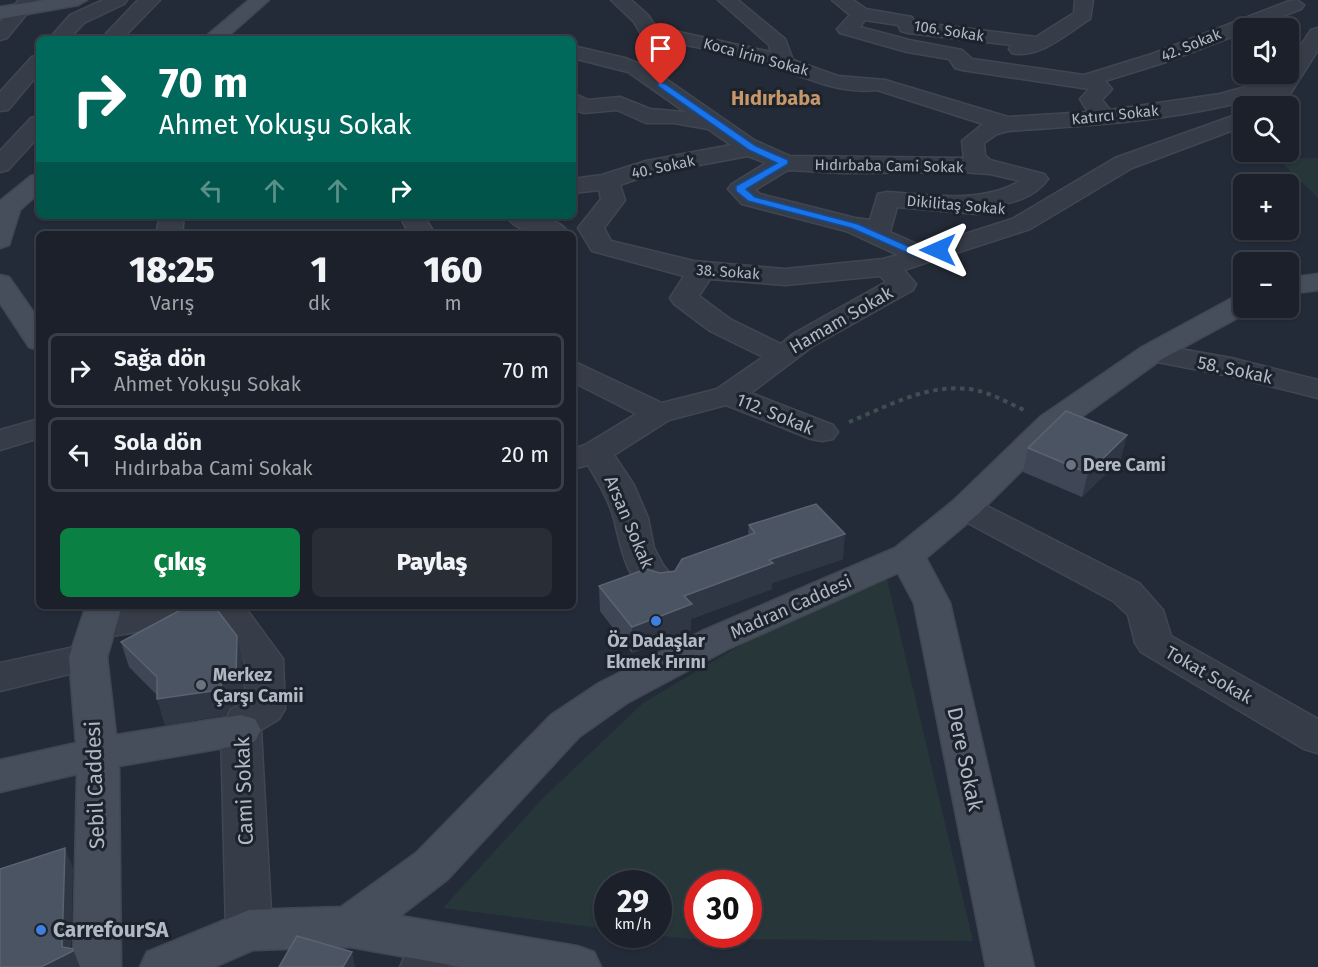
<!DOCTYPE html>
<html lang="tr">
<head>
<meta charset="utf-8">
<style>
	body { margin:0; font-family:"Fira Sans",sans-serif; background:#282d36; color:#f1f3f6; height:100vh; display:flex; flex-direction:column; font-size:22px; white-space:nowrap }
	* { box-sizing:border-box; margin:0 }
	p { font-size:20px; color:#a0a3a8 }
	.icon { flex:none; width:33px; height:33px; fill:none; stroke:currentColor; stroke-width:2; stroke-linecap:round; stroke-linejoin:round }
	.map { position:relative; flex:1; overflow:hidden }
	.panel { position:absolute; left:36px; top:231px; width:540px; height:378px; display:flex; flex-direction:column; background:#1b202a; border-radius:9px; box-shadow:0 2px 4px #0004,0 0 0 2px #393e47 }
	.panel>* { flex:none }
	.guide { position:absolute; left:36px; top:36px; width:540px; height:183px; border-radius:9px; box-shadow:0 2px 4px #0004,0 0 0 2px #393e47; background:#00695c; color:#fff; overflow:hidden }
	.fabs { position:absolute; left:1233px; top:18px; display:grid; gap:12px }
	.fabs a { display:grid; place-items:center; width:66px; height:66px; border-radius:9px; background:#1b202a; box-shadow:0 2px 4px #0004,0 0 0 2px #393e47; font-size:30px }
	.speed { position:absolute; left:594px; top:870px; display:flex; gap:12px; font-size:30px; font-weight:700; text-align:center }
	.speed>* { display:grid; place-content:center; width:78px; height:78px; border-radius:50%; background:#1b202a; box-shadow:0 2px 4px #0004,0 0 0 2px #393e47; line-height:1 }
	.speed small { font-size:15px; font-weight:400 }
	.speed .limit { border:9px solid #d22; background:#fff; color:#111 }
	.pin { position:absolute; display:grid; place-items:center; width:51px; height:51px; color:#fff; margin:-62px -26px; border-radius:50% 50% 50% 0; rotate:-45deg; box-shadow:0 0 6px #0007 }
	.pin .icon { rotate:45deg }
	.me { position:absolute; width:66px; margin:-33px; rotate:270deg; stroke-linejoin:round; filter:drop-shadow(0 0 4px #0008) }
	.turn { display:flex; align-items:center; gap:21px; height:126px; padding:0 24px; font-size:27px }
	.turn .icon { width:78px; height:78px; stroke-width:2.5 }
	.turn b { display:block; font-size:42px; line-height:51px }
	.lanes { display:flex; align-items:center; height:57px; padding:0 24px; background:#0003; justify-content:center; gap:30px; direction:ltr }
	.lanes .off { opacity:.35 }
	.eta { display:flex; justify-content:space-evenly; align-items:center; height:102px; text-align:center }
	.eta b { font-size:36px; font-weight:800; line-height:42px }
	.cta { display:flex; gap:12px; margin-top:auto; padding:12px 24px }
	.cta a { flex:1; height:69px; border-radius:9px; background:#0b8043; color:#fff; font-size:24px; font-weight:800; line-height:69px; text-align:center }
	.cta a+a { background:#282d36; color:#f1f3f6 }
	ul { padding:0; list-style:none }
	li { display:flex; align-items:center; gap:18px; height:75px; margin:0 12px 9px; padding:0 12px; border:3px solid #393e47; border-radius:9px }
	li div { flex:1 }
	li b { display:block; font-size:22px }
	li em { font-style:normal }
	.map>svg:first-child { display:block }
	.green { fill:#263639; fill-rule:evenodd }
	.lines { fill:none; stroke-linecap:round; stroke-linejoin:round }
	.street-casing { stroke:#404751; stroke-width:3 }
	.secondary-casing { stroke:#404751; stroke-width:3 }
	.path { stroke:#3e4f51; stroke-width:4; stroke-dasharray:4.5 4.5; stroke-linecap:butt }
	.street { fill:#373d48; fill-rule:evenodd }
	.secondary { fill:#464d5b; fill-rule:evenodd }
	.wall { fill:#3f4756 }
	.shaded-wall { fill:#2f3745 }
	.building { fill:#4b5462; stroke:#5b6371; stroke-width:1.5 }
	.route { fill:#1a73e8; stroke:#114b97; stroke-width:1.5 }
	.worship-dot { fill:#6b7280; stroke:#1d232d; stroke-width:2 }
	.shop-dot { fill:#3f7fe0; stroke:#1d232d; stroke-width:2 }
	.labels { text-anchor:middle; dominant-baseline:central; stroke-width:6; stroke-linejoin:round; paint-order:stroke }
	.far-street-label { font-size:15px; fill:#b2b8c4; stroke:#1d232d }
	.street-label { font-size:18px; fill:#b2b8c4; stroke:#1d232d }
	.poi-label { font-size:18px; font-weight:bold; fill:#b2b8c4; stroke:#1d232d; text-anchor:start }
	.far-district-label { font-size:20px; font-weight:bold; fill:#c89769; stroke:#1d232d }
	.near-street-label { font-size:21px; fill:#b2b8c4; stroke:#1d232d }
	.near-poi-label { font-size:21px; font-weight:bold; fill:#b2b8c4; stroke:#1d232d; text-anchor:start }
</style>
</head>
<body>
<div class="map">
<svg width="1318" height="967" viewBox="0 0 1318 967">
	<rect width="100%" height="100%" fill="#242b38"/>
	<g class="green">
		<path d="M1318,158V198L1278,159Z"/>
		<path d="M886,575L973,941L690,939L653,935L658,934V884H608L607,929L443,908L542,799L643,703L773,626ZM698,884H748V934H698Z"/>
	</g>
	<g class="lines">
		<defs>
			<g id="street">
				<path d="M19,0H38L7,38L0,40V22Z"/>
				<path d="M103,0H127L124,4L84,23L69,39H49L70,15Z"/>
				<path d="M138,0H160L122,39H101Z"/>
				<path d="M611,0H631L648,15L656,27L771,52L769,45L718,0H738L785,39L793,60L838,76L885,80L1008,117L1088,112L1080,99L1089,89L962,70L955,68L949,59L907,52L840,33L837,29L850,15L832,0H853L866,9L912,17L915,22L1036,37L1074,13L1075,0H1093L1090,19C1069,32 1039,60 1012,53L1009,49L1012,45L908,33L901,31L898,25L865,20L860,27L909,40L962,50L972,59L1084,75L1152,54L1289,1L1297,0L1304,5L1301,9L1252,28H1244V32L1166,62L1105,81L1112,89L1102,100L1110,110L1220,94L1281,77L1283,74H1288V65L1311,30L1318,28V50L1285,102H1271L1267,98L1270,94C1186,120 1096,125 1008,131L997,134L984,143L985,155L990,160L1044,174L1048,179C1034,199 1011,203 989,207L986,212L977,214L897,207L890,232L924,247L1012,219L1115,158L1244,112V126L1132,168L1030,229L904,270L916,284L913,290L813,346L751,393L833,425L838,432L833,439L822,441L811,439L726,405L669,420L614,455L634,485L648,518L654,548L663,565L680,586L675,594C630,607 622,550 614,519C609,500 598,482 588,465L573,469V449L585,445L636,414L573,382V361L662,403L717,389L763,357L710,331L674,304L670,298L684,276L592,251L578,228L601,199L599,190L573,193V179L602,175L646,161L731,145L708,129L674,123H646L617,110L584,113L573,109V93L588,100L620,97L650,109L685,112L628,72L573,58V46L625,58L650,68L754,140L790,156L964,158L962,141L983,124L877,90C831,95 794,71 752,59C716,49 678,45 642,36L634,22ZM748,156L766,163L732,184L728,189L742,204L846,231L898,255L883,259L785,269L694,261L611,241L604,228L625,200L620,185L651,174ZM788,170L844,173L962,172L990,174L1020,181C981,204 930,195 887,192L878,194L870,220L855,218L760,194L755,190ZM880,276L886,282L793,334L781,344L730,319L699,296L710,279L785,285Z"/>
				<path d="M39,55V73L8,110L0,111V92L32,57Z"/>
				<path d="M39,116V136L8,170L0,172V151L31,118Z"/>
				<path d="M160,216H184L182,234H156Z"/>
				<path d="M400,216H424L435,234H409Z"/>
				<path d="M506,216C527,216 556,214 570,234C549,234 519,236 506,216Z"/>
				<path d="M1152,344L1231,358L1318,380V398L1230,376L1142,359L1137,353L1142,347Z"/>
				<path d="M39,419V438L0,450V430Z"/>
				<path d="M965,498L977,501L1139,583L1163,610L1171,636L1318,719V753L1304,749L1141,652L1135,643L1128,615L1113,601L953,515L948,508L953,501Z"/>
				<path d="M139,606H244L283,659L285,709L279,719L261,730L272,930L265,944L249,950L233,944L226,930L221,730L231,709L245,702V661L214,619L100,638L87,634L81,625L87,616Z"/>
				<path d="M88,644L102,648L107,657L102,666L0,691V663Z"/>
				<path d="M434,924L451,930L458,944L448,967H400L417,930Z"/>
			</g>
			<g id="secondary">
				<path d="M45,0H87L78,5L0,19V7Z"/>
				<path d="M249,0H269L225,39H203Z"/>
				<path d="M39,174V193L20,210L9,245L0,248V201L31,176Z"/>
				<path d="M1318,274V290L1288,294V278Z"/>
				<path d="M0,275L9,277L39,320V350L29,347L0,303Z"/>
				<path d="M1244,295V308L1254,309L1162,359L1062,431L977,515L926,558L950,603L1034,967H986L914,603L898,573L728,649L627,703L579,737L448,879L400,916L577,946L594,952L601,967H462L350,947L253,950L214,967H140L147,952L249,910L341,907L416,853L551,715L599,683L702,631L895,548L953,501L1040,417L1142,347L1234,297Z"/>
				<path d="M86,606H122L107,657L116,735L241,715L255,719L261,730L255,741L241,745L119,766L121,967H73L77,774L0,792V760L76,743L69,657Z"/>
			</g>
		</defs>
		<use href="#street" class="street-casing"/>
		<use href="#secondary" class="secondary-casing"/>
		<path class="path" d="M849,422C886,407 926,384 968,389C988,391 1006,402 1024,410"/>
		<use href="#street" class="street"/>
		<use href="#secondary" class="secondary"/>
	</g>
	<g class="wall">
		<path d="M1028,448L1121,459L1082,497L1023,472Z"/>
		<path d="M749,525L843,559L772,583V589L691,619V630L632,653L600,611L599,586L675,571L748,535Z"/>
		<path d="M121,642L243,662V701L230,707L226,715L165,725L157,695L129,667Z"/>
	</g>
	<g class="shaded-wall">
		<path d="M1127,435L1121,459L1082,497L1088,473Z"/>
		<path d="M845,534L843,559L772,583V589L691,619V630L632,653V627L684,596L769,560Z"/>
		<path d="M237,636L243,662V701L230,707L226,715L165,725L157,699Z"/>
		<path d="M65,848L73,868L71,952L73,949L80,967H41L62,947Z"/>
		<path d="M352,952L355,967H343Z"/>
	</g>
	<g class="building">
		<path d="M1066,411L1127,435L1088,473L1028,448Z"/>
		<path d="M816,504L845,534L769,560L773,563L684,596L692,604L632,627L599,586L646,569L660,573L675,571L682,559L755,533L749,525Z"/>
		<path d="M188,606H212L218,611L237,636L236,675L223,681L219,690L157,699V677L121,642Z"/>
		<path d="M65,848L62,947L73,949V951L41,967H0V869Z"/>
		<path d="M297,936L352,952L343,967H279Z"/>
	</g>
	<path class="route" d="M658,83H664L756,146L788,160V164L746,189L755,197L858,224L921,252L938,247L943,250L917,257L851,228L748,201L736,191V186L777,163L749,150L658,86Z"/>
	<g class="worship-dot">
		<circle cx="1071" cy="465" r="6"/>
		<circle cx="201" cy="685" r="6"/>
	</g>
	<g class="shop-dot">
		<circle cx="656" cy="621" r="6"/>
		<circle cx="41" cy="930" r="6"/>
	</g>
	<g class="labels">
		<g class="far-street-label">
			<text transform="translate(949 31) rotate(9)">106. Sokak</text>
			<text transform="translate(1191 45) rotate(-22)">42. Sokak</text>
			<text transform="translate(756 57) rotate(15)">Koca İrim Sokak</text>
			<text transform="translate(1115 115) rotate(-6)">Katırcı Sokak</text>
			<text transform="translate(889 166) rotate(1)">Hıdırbaba Cami Sokak</text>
			<text transform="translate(663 167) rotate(-12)">40. Sokak</text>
			<text transform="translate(956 205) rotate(5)">Dikilitaş Sokak</text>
			<text transform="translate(728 272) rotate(4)">38. Sokak</text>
		</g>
		<g class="street-label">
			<text transform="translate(841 320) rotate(-30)">Hamam Sokak</text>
			<text transform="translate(1235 370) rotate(12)">58. Sokak</text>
			<text transform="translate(775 414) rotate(22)">112. Sokak</text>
			<text transform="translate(629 522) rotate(67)">Arsan Sokak</text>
			<text transform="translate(791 607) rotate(-24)">Madran Caddesi</text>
			<text transform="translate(1209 675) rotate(30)">Tokat Sokak</text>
		</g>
		<g class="poi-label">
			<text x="1083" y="465">Dere Cami</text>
			<text x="656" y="641" text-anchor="middle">Öz Dadaşlar<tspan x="656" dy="21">Ekmek Fırını</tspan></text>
			<text x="213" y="675">Merkez<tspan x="213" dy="21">Çarşı Camii</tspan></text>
		</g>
		<g class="far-district-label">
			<text x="776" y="98">Hıdırbaba</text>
		</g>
		<g class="near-street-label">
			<text transform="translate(965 759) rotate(78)">Dere Sokak</text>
			<text transform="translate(95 785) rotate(-92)">Sebil Caddesi</text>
			<text transform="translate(244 791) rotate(-92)">Cami Sokak</text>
		</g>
		<g class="near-poi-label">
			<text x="53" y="930">CarrefourSA</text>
		</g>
	</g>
</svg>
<div class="fabs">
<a><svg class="icon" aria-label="sound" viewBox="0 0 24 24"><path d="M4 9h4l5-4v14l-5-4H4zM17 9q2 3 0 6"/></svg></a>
<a><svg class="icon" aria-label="search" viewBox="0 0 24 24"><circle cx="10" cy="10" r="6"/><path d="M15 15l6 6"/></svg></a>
<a>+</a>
<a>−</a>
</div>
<div class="speed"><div>29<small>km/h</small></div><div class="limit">30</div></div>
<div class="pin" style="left:661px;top:85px;background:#d93025"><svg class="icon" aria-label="arrive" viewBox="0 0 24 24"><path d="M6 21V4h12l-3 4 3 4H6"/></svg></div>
<svg class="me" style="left:938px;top:250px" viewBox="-20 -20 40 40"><path d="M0-17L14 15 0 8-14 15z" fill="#1a73e8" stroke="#fff" stroke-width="4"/></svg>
<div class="guide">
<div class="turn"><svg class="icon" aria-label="right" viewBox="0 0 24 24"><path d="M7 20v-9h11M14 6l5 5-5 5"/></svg><div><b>70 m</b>Ahmet Yokuşu Sokak</div></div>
<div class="lanes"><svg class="icon off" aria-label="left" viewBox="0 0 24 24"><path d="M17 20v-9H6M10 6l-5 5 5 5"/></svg><svg class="icon off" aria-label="ahead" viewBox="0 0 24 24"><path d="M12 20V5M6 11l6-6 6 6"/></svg><svg class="icon off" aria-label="ahead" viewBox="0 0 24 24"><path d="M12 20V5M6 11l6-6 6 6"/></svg><svg class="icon" aria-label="right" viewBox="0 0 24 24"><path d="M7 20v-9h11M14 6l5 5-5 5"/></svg></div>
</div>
<section class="panel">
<div class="eta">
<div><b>18:25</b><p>Varış</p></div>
<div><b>1</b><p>dk</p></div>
<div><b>160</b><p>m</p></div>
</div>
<ul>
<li><svg class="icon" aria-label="right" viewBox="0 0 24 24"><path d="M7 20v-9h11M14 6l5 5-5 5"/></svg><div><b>Sağa dön</b><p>Ahmet Yokuşu Sokak</p></div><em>70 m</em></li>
<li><svg class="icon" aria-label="left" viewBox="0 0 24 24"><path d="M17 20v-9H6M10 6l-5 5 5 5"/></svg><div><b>Sola dön</b><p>Hıdırbaba Cami Sokak</p></div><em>20 m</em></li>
</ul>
<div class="cta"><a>Çıkış</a><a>Paylaş</a></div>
</section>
</div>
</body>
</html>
